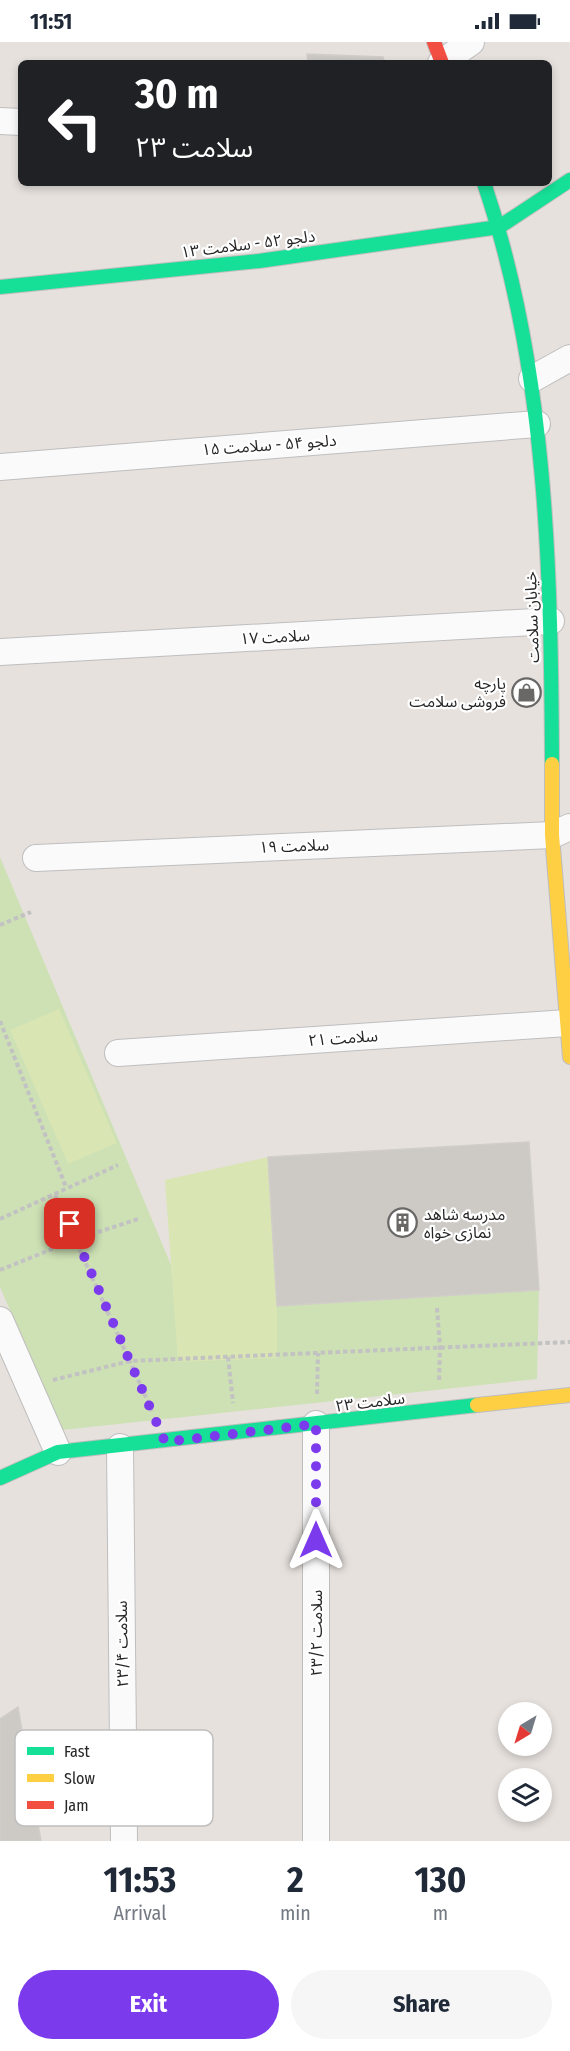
<!DOCTYPE html>
<html lang="en">
<head>
<meta charset="utf-8">
<style>
	body { margin:0; font-family:"Fira Sans Condensed","Noto Sans Arabic",sans-serif; background:#f6f6f7; color:#1f2937; height:100vh; display:flex; flex-direction:column; font-size:22px; white-space:nowrap }
	* { box-sizing:border-box; margin:0 }
	p { font-size:20px; color:#747a83 }
	.icon { flex:none; width:33px; height:33px; fill:none; stroke:currentColor; stroke-width:2; stroke-linecap:round; stroke-linejoin:round }
	.map { position:relative; height:1799px; overflow:hidden }
	.side { display:flex; flex-direction:column; background:#fff; flex:1 }
	.side>* { flex:none }
	.hud { position:absolute; left:18px; top:18px; width:534px; height:126px; border-radius:9px; box-shadow:0 3px 9px #0003; background:#202124; color:#fff; overflow:hidden }
	.needle { width:39px; rotate:218deg }
	.controls { position:absolute; left:498px; top:1660px; display:grid; gap:12px }
	.controls a { display:grid; place-items:center; width:54px; height:54px; border-radius:50%; background:#fff; box-shadow:0 3px 9px #0003; font-size:30px }
	.pin { position:absolute; display:grid; place-items:center; width:51px; height:51px; color:#fff; margin:-26px; border-radius:12px; box-shadow:0 3px 9px #0006 }
	.me { position:absolute; width:66px; margin:-33px; rotate:0deg; stroke-linejoin:round; filter:drop-shadow(0 0 4px #0008) }
	.turn { display:flex; align-items:center; gap:21px; height:126px; padding:0 18px; font-size:27px }
	.turn .icon { width:78px; height:78px; stroke-width:2.5 }
	.turn b { display:block; font-size:42px; line-height:51px }
	.eta { display:flex; justify-content:space-evenly; align-items:center; height:102px; text-align:center }
	.eta b { font-size:36px; font-weight:700; line-height:42px }
	.action { display:flex; gap:12px; margin-top:auto; padding:12px 18px }
	.action a { flex:1; height:69px; border-radius:36px; background:#7c3aed; color:#fff; font-size:24px; font-weight:700; line-height:69px; text-align:center }
	.action a+a { background:#f6f6f7; color:#1f2937 }
	.status { display:flex; justify-content:space-between; align-items:center; height:42px; padding:0 30px; background:#fff; direction:ltr }
	.status svg { height:16px; fill:currentColor }
	.map>svg:first-child { display:block }
	.green { fill:#cde1b5 }
	.pitch { fill:#d9e5b3 }
	.building { fill:#cdcac6; stroke:#d1cdc9; stroke-width:1.5 }
	.lines { fill:none; stroke-linecap:round; stroke-linejoin:round }
	.street-casing { stroke:#bfbebf; stroke-width:28 }
	.fast-casing { stroke:#bfbebf; stroke-width:16 }
	.slow-casing { stroke:#bfbebf; stroke-width:16 }
	.jam-casing { stroke:#bfbebf; stroke-width:16 }
	.path { stroke:#c2c2c2; stroke-width:4; stroke-dasharray:4.5 3; stroke-linecap:butt }
	.street { stroke:#fbfafa; stroke-width:26 }
	.fast { stroke:#16e098; stroke-width:14 }
	.slow { stroke:#ffcf43; stroke-width:14 }
	.jam { stroke:#f24e42; stroke-width:14 }
	.route { stroke:#7c3aed; stroke-width:10; stroke-dasharray:0 18 }
	.labels { text-anchor:middle; dominant-baseline:central; stroke-width:4.5; stroke-linejoin:round; paint-order:stroke }
	.street-label { font-size:16px; fill:#272727; stroke:#fff }
	.poi-label { font-size:16px; fill:#272727; stroke:#fff; text-anchor:end }
	.key { fill:#fff; stroke:#bebebe; stroke-width:1.5 }
	.key-label { font-size:16px; fill:#272727 }
</style>
</head>
<body>
<div class="status"><b>11:51</b><svg viewBox="0 0 49 12"><path d="M0 12V9h3v3zM5 12V6h3v6zM10 12V3h3v9zM15 12V0h3v12zM26 1h20v11H26zM47 4h2v5h-2z"/></svg></div>
<div class="map">
<svg width="570" height="1799" viewBox="0 0 570 1799">
	<rect width="100%" height="100%" fill="#e6e1dd"/>
	<path class="green" d="M0,815L171,1223L179,1320L277,1264L539,1248L537,1337L62,1388L0,1245Z"/>
	<g class="pitch">
		<path d="M59,967L117,1101L68,1122L10,988Z"/>
		<path d="M268,1115L277,1264V1316L178,1320L165,1138Z"/>
	</g>
	<g class="building">
		<path d="M307,12L383,15L385,21H308Z"/>
		<path d="M529,1100L539,1248L277,1264L268,1115Z"/>
		<path d="M18,1665L41,1799H0V1677Z"/>
	</g>
	<g class="lines">
		<defs>
			<g id="street">
				<path d="M441,21L471,0"/>
				<path d="M0,79L21,80"/>
				<path d="M532,337L570,316"/>
				<path d="M0,425L537,382"/>
				<path d="M0,610L551,579"/>
				<path d="M36,816L552,793L570,785"/>
				<path d="M118,1011L567,981"/>
				<path d="M0,1278L58,1410"/>
				<path d="M120,1405L124,1799"/>
				<path d="M316,1799V1382"/>
			</g>
			<g id="fast">
				<path d="M484,141C547,327 551,527 552,722"/>
				<path d="M0,245L259,219L499,185L570,138"/>
				<path d="M0,1436L58,1410L477,1363"/>
			</g>
			<g id="slow">
				<path d="M552,722V793L570,1015"/>
				<path d="M477,1363L570,1353"/>
			</g>
			<path id="jam" d="M434,0L442,21"/>
		</defs>
		<use href="#street" class="street-casing"/>
		<use href="#fast" class="fast-casing"/>
		<use href="#slow" class="slow-casing"/>
		<use href="#jam" class="jam-casing"/>
		<g class="path">
			<path d="M0,883L31,870"/>
			<path d="M0,979L66,1145"/>
			<path d="M55,1153L153,1371"/>
			<path d="M0,1177L118,1123"/>
			<path d="M0,1228L77,1197L138,1177"/>
			<path d="M437,1266L440,1305L439,1340"/>
			<path d="M228,1315L233,1361"/>
			<path d="M53,1338L130,1319L570,1300"/>
			<path d="M317,1352L318,1311"/>
		</g>
		<use href="#street" class="street"/>
		<use href="#fast" class="fast"/>
		<use href="#slow" class="slow"/>
		<use href="#jam" class="jam"/>
	</g>
	<g class="lines">
		<path class="route" d="M70,1182L165,1400L316,1382V1498"/>
	</g>
	<defs>
		<symbol id="shop-ring" viewBox="-11 -11 22 22"><circle r="9.5" fill="#fff" stroke="#6a6867" stroke-width="1.5"/><path d="M-5-2.5h2.3a2.7 3.5 0 0 1 5.4 0H5L5.5 6h-11ZM-1.5-2.5h3a1.5 2.3 0 0 0-3 0Z" fill="#6a6867"/></symbol>
		<symbol id="building-ring" viewBox="-11 -11 22 22"><circle r="9.5" fill="#fff" stroke="#6a6867" stroke-width="1.5"/><path d="M-4-6H4V6H1V3H-1V6H-4ZM-2.5-4.3h1.7v1.8h-1.7ZM.8-4.3h1.7v1.8H.8ZM-2.5-1h1.7V.8h-1.7ZM.8-1h1.7V.8H.8Z" fill="#6a6867"/></symbol>
	</defs>
	<g fill-rule="evenodd">
		<use href="#shop-ring" x="510" y="634" width="33" height="33"/>
		<use href="#building-ring" x="386" y="1164" width="33" height="33"/>
	</g>
	<g class="labels">
		<g class="street-label">
			<text transform="translate(248 202) rotate(-7)">دلجو ۵۲ - سلامت ۱۳</text>
			<text transform="translate(269 403) rotate(-4)">دلجو ۵۴ - سلامت ۱۵</text>
			<text transform="translate(532 575) rotate(-92)">خیابان سلامت</text>
			<text transform="translate(275 595) rotate(-3)">سلامت ۱۷</text>
			<text transform="translate(294 804) rotate(-2)">سلامت ۱۹</text>
			<text transform="translate(343 996) rotate(-4)">سلامت ۲۱</text>
			<text transform="translate(370 1360) rotate(-7)">سلامت ۲۳</text>
			<text transform="translate(316 1591) rotate(-90)">سلامت ۲۳/۲</text>
			<text transform="translate(122 1602) rotate(-91)">سلامت ۲۳/۴</text>
		</g>
		<g class="poi-label">
			<text x="506" y="641">پارچه<tspan x="506" dy="18">فروشی سلامت</tspan></text>
			<text x="424" y="1172" text-anchor="start">مدرسه شاهد<tspan x="424" dy="18">نمازی خواه</tspan></text>
		</g>
	</g>
	<rect x="15" y="1688" width="198" height="96" rx="9" class="key"/>
	<rect x="27" y="1705" width="27" height="8" fill="#16e098"/>
	<rect x="27" y="1732" width="27" height="8" fill="#ffcf43"/>
	<rect x="27" y="1759" width="27" height="8" fill="#f24e42"/>
	<g class="key-label">
		<text x="64" y="1715">Fast</text>
		<text x="64" y="1742">Slow</text>
		<text x="64" y="1769">Jam</text>
	</g>
</svg>
<div class="controls">
<a><svg class="needle" viewBox="-14 -14 28 28"><path d="M0-13l5 13h-10z" fill="#e53935"/><path d="M0 13l5-13h-10z" fill="#747a83"/></svg></a>
<a><svg class="icon" aria-label="layers" viewBox="0 0 24 24"><path d="M12 4l9 5-9 5-9-5zM3 14l9 5 9-5"/></svg></a>
</div>
<div class="pin" style="left:70px;top:1182px;background:#d93025"><svg class="icon" aria-label="arrive" viewBox="0 0 24 24"><path d="M6 21V4h12l-3 4 3 4H6"/></svg></div>
<svg class="me" style="left:316px;top:1498px" viewBox="-20 -20 40 40"><path d="M0-17L14 15 0 8-14 15z" fill="#7c3aed" stroke="#fff" stroke-width="4"/></svg>
<div class="hud">
<div class="turn"><svg class="icon" aria-label="left" viewBox="0 0 24 24"><path d="M17 20v-9H6M10 6l-5 5 5 5"/></svg><div><b>30 m</b>سلامت ۲۳</div></div>
</div>
</div>
<section class="side">
<div class="eta">
<div><b>11:53</b><p>Arrival</p></div>
<div><b>2</b><p>min</p></div>
<div><b>130</b><p>m</p></div>
</div>
<div class="action"><a>Exit</a><a>Share</a></div>
</section>
</body>
</html>
